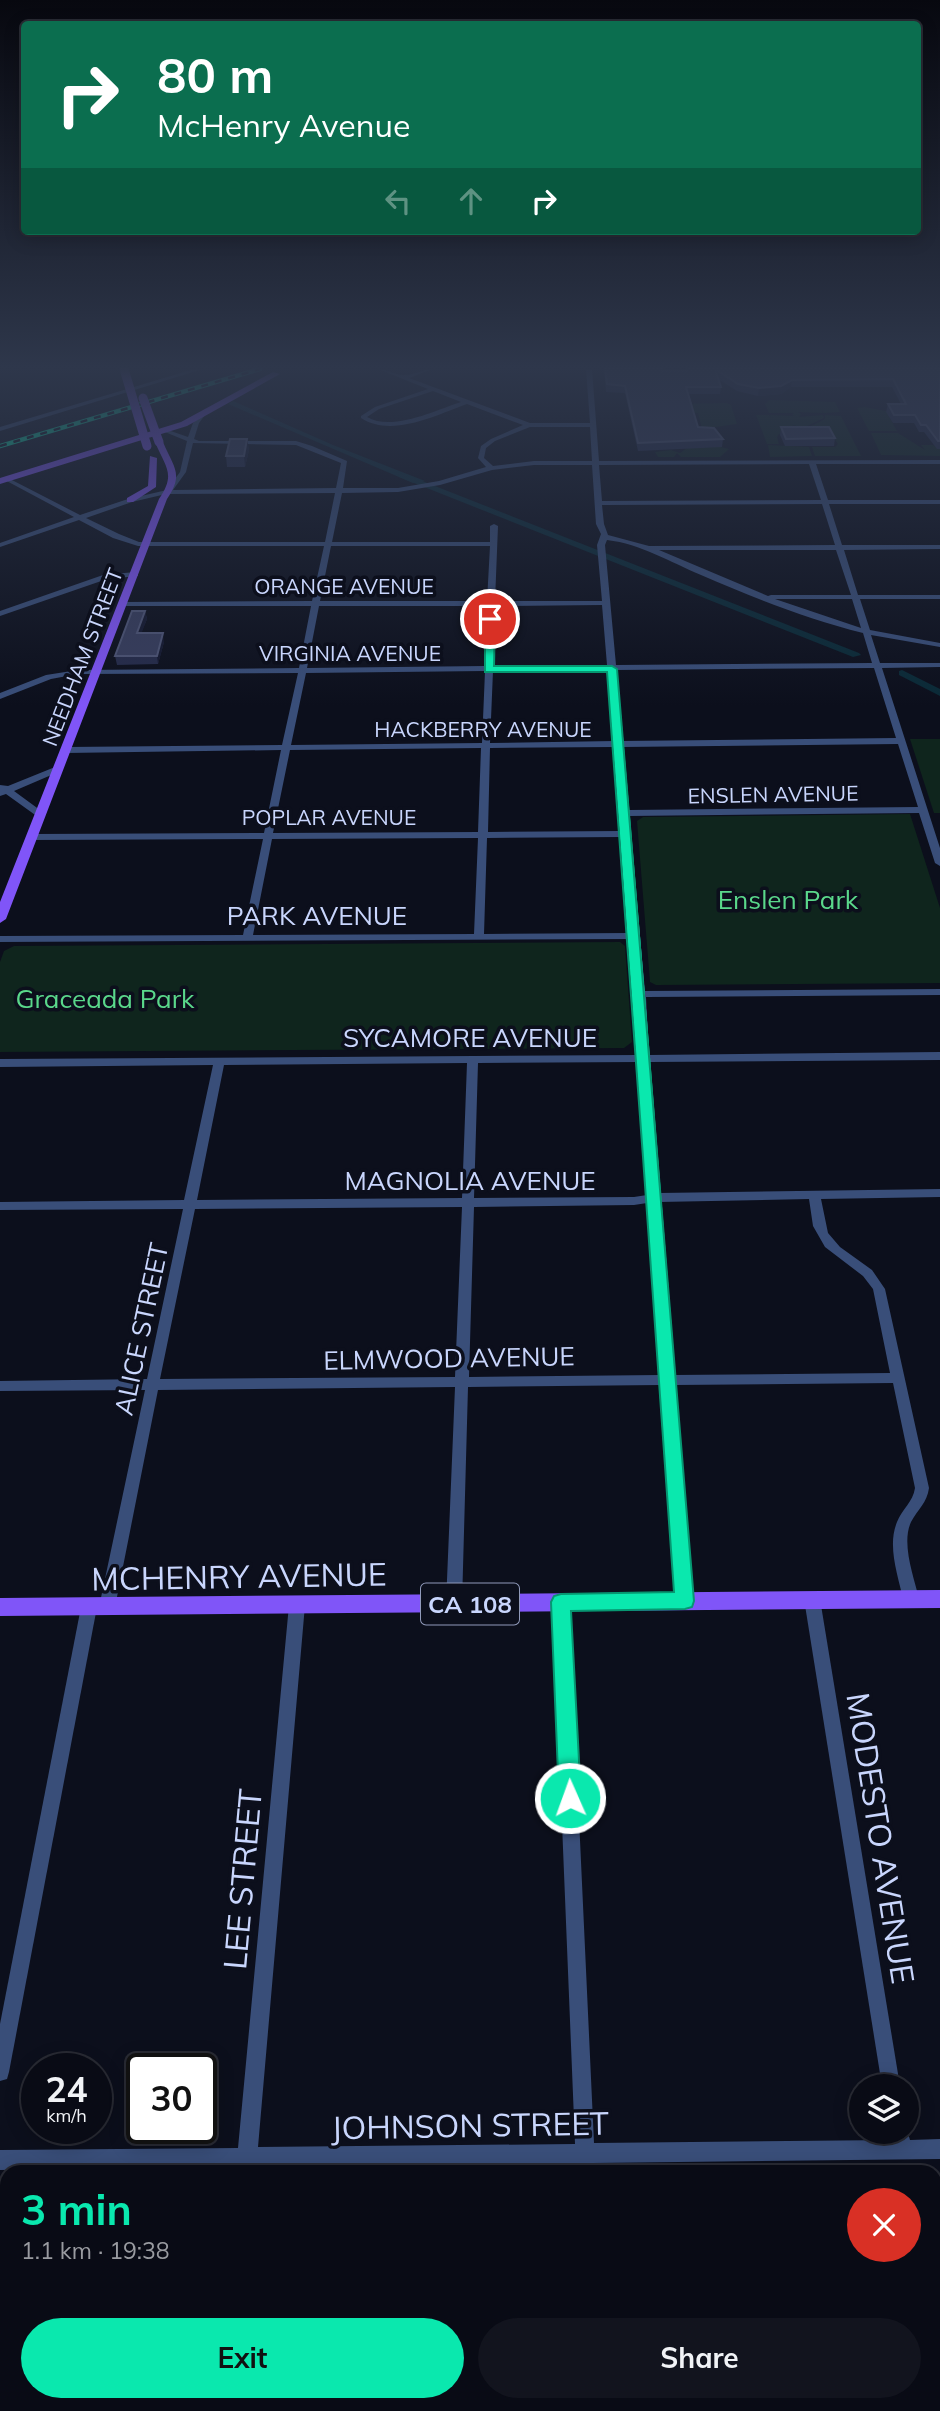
<!DOCTYPE html>
<html lang="en">
<head>
<meta charset="utf-8">
<style>
	body { margin:0; font-family:Mulish,sans-serif; background:#12141e; color:#f1f3f6; height:100vh; display:flex; flex-direction:column; font-size:26px; white-space:nowrap }
	* { box-sizing:border-box; margin:0 }
	p { font-size:23px; color:#999ba0 }
	.icon { flex:none; width:38px; height:38px; fill:none; stroke:currentColor; stroke-width:2; stroke-linecap:round; stroke-linejoin:round }
	.map { position:relative; flex:1; overflow:hidden }
	.panel { position:absolute; left:0px; top:2165px; width:942px; height:247px; display:flex; flex-direction:column; background:#090b15; border-radius:21px 21px 0 0; box-shadow:0 4px 18px #0003,0 0 0 2px #292b34 }
	.panel>* { flex:none }
	.top-card { position:absolute; left:21px; top:21px; width:900px; height:214px; border-radius:7px; box-shadow:0 4px 18px #0003,0 0 0 2px #292b34; background:#0b6e4f; color:#fff; overflow:hidden }
	.buttons { position:absolute; left:849px; top:2074px; display:grid; gap:14px }
	.buttons a { display:grid; place-items:center; width:70px; height:70px; border-radius:50%; background:#090b15; box-shadow:0 4px 18px #0003,0 0 0 2px #292b34; font-size:35px }
	.speed { position:absolute; left:21px; top:2053px; display:flex; gap:14px; font-size:35px; font-weight:700; text-align:center }
	.speed>* { display:grid; place-content:center; width:91px; height:91px; border-radius:50%; background:#090b15; box-shadow:0 4px 18px #0003,0 0 0 2px #292b34; line-height:1 }
	.speed small { font-size:18px; font-weight:400 }
	.speed .limit { border:4px solid #111; border-radius:10px; background:#fff; color:#111 }
	.pin { position:absolute; display:grid; place-items:center; width:60px; height:60px; color:#fff; margin:-30px; border:4px solid #fff; border-radius:50%; box-shadow:0 2px 7px #0007 }
	.me { position:absolute; width:77px; margin:-38px; rotate:358deg; stroke-linejoin:round; filter:drop-shadow(0 0 5px #0008) }
	.turn { display:flex; align-items:center; gap:24px; height:147px; padding:0 21px; font-size:32px }
	.turn .icon { width:91px; height:91px; stroke-width:2.5 }
	.turn b { display:block; font-size:49px; line-height:60px }
	.lanes { display:flex; align-items:center; height:66px; padding:0 21px; background:#0003; justify-content:center; gap:35px; direction:ltr }
	.lanes .off { opacity:.35 }
	.round { display:grid; place-items:center; flex:none; width:74px; height:74px; border-radius:37px; background:#12141e }
	.headline { display:flex; align-items:center; justify-content:space-between; height:119px; padding:0 21px }
	h1 { font-size:42px; font-weight:700; line-height:52px; color:#0ae8ae }
	.cta { display:flex; gap:14px; margin-top:auto; padding:14px 21px }
	.cta a { flex:1; height:80px; border-radius:42px; background:#0ae8ae; color:#111; font-size:28px; font-weight:700; line-height:80px; text-align:center }
	.cta a+a { background:#12141e; color:#f1f3f6 }
	.map>svg:first-child { display:block }
	.green { fill:#0f251d }
	.water { fill:#0a2a37 }
	.lines { fill:none; stroke-linecap:round; stroke-linejoin:round }
	.canal { fill:#0a2a37; fill-rule:evenodd }
	.minor { fill:#394e79; fill-rule:evenodd }
	.major { fill:#8055f8; fill-rule:evenodd }
	.rail-casing { stroke:#0ae8ae; stroke-width:4.5 }
	.rail { stroke:#0c0f1c; stroke-width:2.5; stroke-dasharray:7; stroke-linecap:butt }
	.major-bridge { stroke:#8055f8; stroke-width:9 }
	.wall { fill:#252b4a }
	.shaded-wall { fill:#14182f }
	.building { fill:#373d5d; stroke:#4e5576; stroke-width:2 }
	.route { fill:#0ae8ae; stroke:#069771; stroke-width:2 }
	.labels { text-anchor:middle; dominant-baseline:central; stroke-width:7; stroke-linejoin:round; paint-order:stroke }
	.far-street-label { font-size:21px; fill:#c9d6fd; stroke:#0c0f1c }
	.shield { fill:#0c0f1c; stroke:#909aba; stroke-width:2 }
	.shield-label { font-size:24px; font-weight:bold; fill:#c9d6fd }
	.park-label { font-size:26px; fill:#5ad88b; stroke:#0c0f1c }
	.street-label { font-size:26px; fill:#c9d6fd; stroke:#0c0f1c }
	.near-street-label { font-size:32px; fill:#c9d6fd; stroke:#0c0f1c }
</style>
</head>
<body>
<div class="map">
<svg width="940" height="2411" viewBox="0 0 940 2411">
	<rect width="100%" height="100%" fill="#0c0f1c"/>
	<g class="green">
		<path d="M769,400L835,402L840,412L824,413L821,410L823,413L798,412L801,414L799,417L823,415L824,418L803,428L790,424L799,428L779,434L777,437L779,444H767L756,415H769L771,418L770,415L794,416L792,414L794,413H769L765,404Z"/>
		<path d="M727,403L731,405L737,424L702,429L698,413L691,412L676,404Z"/>
		<path d="M865,407L886,411L897,431H869L857,408Z"/>
		<path d="M825,415L841,416L861,456H815L812,447H835L838,444L832,435L805,429L825,419Z"/>
		<path d="M871,433H898L925,450L921,445H933L940,449V456L881,455Z"/>
		<path d="M768,445L809,447L812,456L770,457Z"/>
		<path d="M717,446L729,449L720,457H681L677,453L674,457H658L655,452L671,450L680,453L687,448Z"/>
		<path d="M910,739H940V813H934Z"/>
		<path d="M910,814L940,908V983L656,985L650,982L637,821L643,817Z"/>
		<path d="M620,942L625,946L632,1042L624,1048L0,1052V962L4,951L14,946Z"/>
	</g>
	<path class="water" d="M233,401L333,445L425,481L413,483L228,404Z"/>
	<g class="lines">
		<g class="canal">
			<path d="M402,473L859,653L861,655L853,657L399,477L398,475Z"/>
			<path d="M902,670L940,689V696L899,675V671Z"/>
		</g>
		<g class="minor">
			<path d="M194,369H203L0,431V427Z"/>
			<path d="M378,369C387,369 393,374 402,375C412,376 423,369 433,369L409,378L530,423H590L586,369H592L599,461L940,460V464H816L828,500H940V504H829L842,545H940V549L844,550L858,595H940V599H860L870,630L940,643V647L871,635L880,663H940V667L882,668L940,848V866L935,863L919,813L629,816L645,991L940,989V995L646,997L649,1055L940,1052V1060L650,1062L659,1193L940,1189V1197L821,1199L828,1233L840,1247L872,1270L885,1289L929,1488C927,1503 918,1509 911,1522C901,1544 914,1577 919,1599L916,1604L911,1606L906,1604L903,1599C898,1575 887,1546 897,1522C902,1509 913,1502 915,1488L893,1383L675,1385L693,1601L690,1606L685,1608L680,1606L677,1601L661,1385L468,1387L462,1604L459,1609L454,1611L449,1609L446,1604L455,1387L158,1390L115,1607L112,1612L107,1614L102,1612L99,1607L145,1390L0,1391V1381L147,1379L183,1209L0,1210V1202L184,1200L213,1065L0,1067V1059L638,1055L630,939L0,942V936L243,935L263,839L32,840L27,837L32,834L264,833L281,750L66,753L62,750L66,747L282,745L298,673L78,674L51,679L0,699V693L46,675L78,670L299,668L311,606H124L120,604L124,602L312,601L324,546H138L113,538L79,520L0,547V543L74,517L3,479L8,478L80,515L128,499L167,490L180,472L187,441L160,430L165,429L188,437L193,423L202,413L205,415L199,423L194,439L199,441H296L312,446L347,461L343,488H398L439,481L486,467L478,458L481,446L491,439L523,425L467,404C436,415 392,438 361,418V416L375,407L428,389ZM433,391L461,402C436,410 392,432 367,417L379,409ZM530,427H590L592,461H534L493,466L484,458L486,448L495,441ZM193,443L296,445L341,463L336,488L173,490L186,472ZM809,464L821,500L602,501L599,465ZM534,465H592L596,524L601,534L597,545L602,601H495L498,526L494,524L490,526V542H332L342,493L398,492L440,485L492,470ZM335,493L325,542H139L119,534L86,518L132,502L166,494ZM822,504L835,545L649,546L608,535L604,524L602,505ZM607,540C641,544 670,562 701,575C754,598 807,619 863,633L872,663L616,665L605,545ZM331,546H490L487,601H320ZM659,550H836L851,595H771L768,596ZM775,599H852L861,628ZM602,605L607,665L493,666L495,606ZM319,606H487L485,666L307,668ZM874,668L896,738L622,741L616,670ZM608,670L614,741L490,743L493,671ZM485,671L482,743L291,745L306,673ZM898,744L918,807L629,810L623,747ZM614,747L621,831L488,832L490,748ZM481,748L478,832L273,833L290,750ZM622,837L630,933L484,934L487,838ZM478,838L474,934L253,935L272,839ZM639,1062L647,1195L634,1197L474,1198L478,1063ZM467,1063L462,1198L197,1200L224,1065ZM809,1199L813,1226L825,1247L863,1276L873,1289L890,1373L674,1375L659,1202ZM647,1203L660,1375L469,1377L474,1207L634,1205ZM462,1207L455,1377L160,1379L195,1209Z"/>
			<path d="M135,572H138V576L107,579L0,616V611L103,575Z"/>
			<path d="M60,765L63,766V770L14,791L44,813V817H38L6,794L0,796V785L8,786Z"/>
			<path d="M812,1592L817,1594L820,1599L900,2086H882L804,1599L807,1594Z"/>
			<path d="M561,1595L566,1597L569,1602L594,2143L891,2140L890,2132H906V2127L910,2140L940,2139V2159L431,2165V2172H411V2165L0,2170V2150L238,2148L289,1605L292,1600L297,1598L302,1600L305,1605L258,2147L575,2144L553,1602L556,1597Z"/>
			<path d="M89,1600L94,1602L97,1607L9,2072L7,2079L0,2081V2024L81,1607L84,1602Z"/>
			<rect x="402" y="2404" width="22" height="7"/>
		</g>
		<g class="major">
			<path d="M273,372L280,374L187,426L0,484V478L181,422Z"/>
			<path d="M159,439L163,442C174,468 184,474 167,499L6,919L0,923V902L159,499C176,474 166,468 155,442Z"/>
			<path d="M150,456L157,458L156,487L133,502H127V498L148,486Z"/>
			<path d="M940,1590V1608L0,1616V1598Z"/>
		</g>
		<defs>
			<path id="rail" d="M0,446L260,369"/>
		</defs>
		<use href="#rail" class="rail-casing"/>
		<use href="#rail" class="rail"/>
		<g class="major-bridge">
			<path d="M124,369L147,446"/>
			<path d="M143,398L159,442"/>
		</g>
	</g>
	<g class="wall">
		<path d="M604,369H662V371H685L684,369H940V449H937L924,432H919L914,423H893L886,412L888,404H901L892,387H791L781,394L758,396L737,391L718,379L721,387L720,394H689L698,427L723,439L722,447L638,451L625,393L606,392Z"/>
		<path d="M781,427L835,438L834,446H785L780,435Z"/>
		<path d="M247,439L249,450L245,467H227L226,456Z"/>
		<path d="M145,611L147,619L141,633L164,642L158,664L117,665L115,656Z"/>
	</g>
	<g class="shaded-wall">
		<path d="M792,380L791,387L781,394L758,396L759,388Z"/>
		<path d="M247,439L249,450L245,467L244,456Z"/>
		<path d="M145,611L147,619L138,642L137,633Z"/>
		<path d="M163,633L164,642L158,664L157,656Z"/>
	</g>
	<g class="building">
		<path d="M605,369H662V371H687V369H940V441H938L926,425H921L915,415H894L888,404H906L893,379L792,380L781,386L759,388L738,384L715,369L721,387H686L698,427L714,428L723,439L638,443L625,386L607,384Z"/>
		<path d="M781,427H829L835,438L786,439Z"/>
		<path d="M230,439H247L244,456H226Z"/>
		<path d="M132,611H145L137,633H163L157,656H115Z"/>
	</g>
	<linearGradient id="sky" x2="0" y2="1"><stop stop-color="#07080f"/><stop offset="0.52" stop-color="#2e374b"/><stop offset="1" stop-color="#2e374b" stop-opacity="0"/></linearGradient>
	<rect width="940" height="706" fill="url(#sky)"/>
	<path class="route" d="M490,616L495,619L494,666H612L617,669C645,979 668,1290 694,1601L692,1607L685,1609L571,1611L581,1798L577,1805L570,1808L562,1805L559,1798L551,1602L554,1596L561,1594L674,1592C651,1285 632,979 607,672H485V619Z"/>
	<g class="labels">
		<g class="far-street-label">
			<text x="344" y="586">ORANGE AVENUE</text>
			<text x="350" y="653">VIRGINIA AVENUE</text>
			<text transform="translate(82 657) rotate(-69)">NEEDHAM STREET</text>
			<text x="483" y="729">HACKBERRY AVENUE</text>
			<text transform="translate(773 794) rotate(-1)">ENSLEN AVENUE</text>
			<text x="329" y="817">POPLAR AVENUE</text>
		</g>
		<rect class="shield" x="421" y="1583.5" width="98" height="41" rx="5"/>
		<g class="shield-label">
			<text x="470" y="1604">CA 108</text>
		</g>
		<g class="park-label">
			<text x="788" y="899">Enslen Park</text>
			<text x="105" y="998">Graceada Park</text>
		</g>
		<g class="street-label">
			<text x="317" y="915">PARK AVENUE</text>
			<text x="470" y="1037">SYCAMORE AVENUE</text>
			<text x="470" y="1180">MAGNOLIA AVENUE</text>
			<text transform="translate(141 1329) rotate(-78)">ALICE STREET</text>
			<text transform="translate(449 1358) rotate(-1)">ELMWOOD AVENUE</text>
		</g>
		<g class="near-street-label">
			<text transform="translate(239 1576) rotate(-1)">MCHENRY AVENUE</text>
			<text transform="translate(881 1838) rotate(81)">MODESTO AVENUE</text>
			<text transform="translate(242 1879) rotate(-85)">LEE STREET</text>
			<text transform="translate(470 2125) rotate(-1)">JOHNSON STREET</text>
		</g>
	</g>
</svg>
<div class="buttons">
<a><svg class="icon" aria-label="layers" viewBox="0 0 24 24"><path d="M12 4l9 5-9 5-9-5zM3 14l9 5 9-5"/></svg></a>
</div>
<div class="speed"><div>24<small>km/h</small></div><div class="limit">30</div></div>
<div class="pin" style="left:490px;top:619px;background:#d93025"><svg class="icon" aria-label="arrive" viewBox="0 0 24 24"><path d="M6 21V4h12l-3 4 3 4H6"/></svg></div>
<svg class="me" style="left:570px;top:1798px" viewBox="-20 -20 40 40"><circle r="17" fill="#0ae8ae" stroke="#fff" stroke-width="3"/><path d="M0-11L8 9 0 5-8 9z" fill="#fff"/></svg>
<div class="top-card">
<div class="turn"><svg class="icon" aria-label="right" viewBox="0 0 24 24"><path d="M7 20v-9h11M14 6l5 5-5 5"/></svg><div><b>80 m</b>McHenry Avenue</div></div>
<div class="lanes"><svg class="icon off" aria-label="left" viewBox="0 0 24 24"><path d="M17 20v-9H6M10 6l-5 5 5 5"/></svg><svg class="icon off" aria-label="ahead" viewBox="0 0 24 24"><path d="M12 20V5M6 11l6-6 6 6"/></svg><svg class="icon" aria-label="right" viewBox="0 0 24 24"><path d="M7 20v-9h11M14 6l5 5-5 5"/></svg></div>
</div>
<section class="panel">
<div class="headline"><div><h1>3 min</h1><p>1.1 km · 19:38</p></div><a class="round" style="background:#d93025;color:#fff"><svg class="icon" aria-label="close" viewBox="0 0 24 24"><path d="M6 6l12 12M18 6L6 18"/></svg></a></div>
<div class="cta"><a>Exit</a><a>Share</a></div>
</section>
</div>
</body>
</html>
